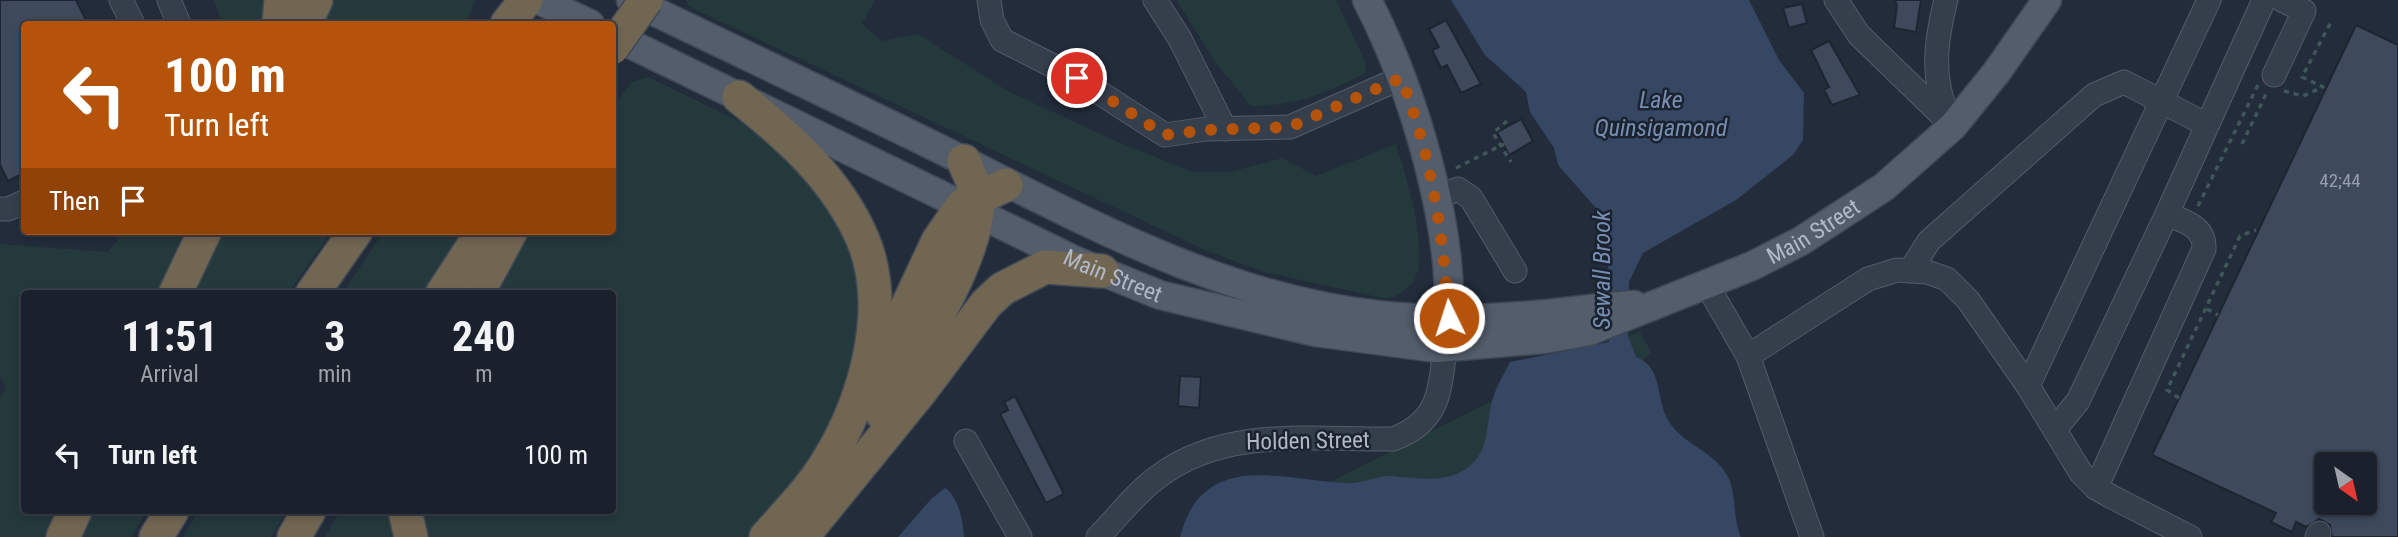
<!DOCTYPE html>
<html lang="en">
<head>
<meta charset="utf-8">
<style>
	body { margin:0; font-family:"Roboto Condensed",sans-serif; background:#232934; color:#f1f3f6; height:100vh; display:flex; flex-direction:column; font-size:26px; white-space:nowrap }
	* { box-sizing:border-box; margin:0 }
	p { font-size:23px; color:#9fa3a9 }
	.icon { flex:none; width:38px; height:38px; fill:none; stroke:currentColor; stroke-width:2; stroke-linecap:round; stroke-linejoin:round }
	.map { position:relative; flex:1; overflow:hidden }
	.side { position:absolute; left:21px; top:290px; width:595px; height:224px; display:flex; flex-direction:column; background:#1a212c; border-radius:7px; box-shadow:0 4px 10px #0003,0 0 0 2px #383e48 }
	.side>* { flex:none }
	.hud { position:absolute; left:21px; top:21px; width:595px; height:214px; border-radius:7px; box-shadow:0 4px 10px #0003,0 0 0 2px #383e48; background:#b45309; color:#fff; overflow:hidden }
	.needle { width:46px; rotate:146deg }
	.controls { position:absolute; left:2314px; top:452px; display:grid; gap:14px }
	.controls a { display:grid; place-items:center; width:63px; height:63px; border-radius:7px; background:#1a212c; box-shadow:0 4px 10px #0003,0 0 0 2px #383e48; font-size:35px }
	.pin { position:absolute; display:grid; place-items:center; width:60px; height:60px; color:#fff; margin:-30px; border:4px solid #fff; border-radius:50%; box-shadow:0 2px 7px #0007 }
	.me { position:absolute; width:77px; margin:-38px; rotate:356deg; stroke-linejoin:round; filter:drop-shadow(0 0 5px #0008) }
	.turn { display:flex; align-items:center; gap:24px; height:147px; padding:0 28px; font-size:32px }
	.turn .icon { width:91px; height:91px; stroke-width:2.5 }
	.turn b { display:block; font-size:49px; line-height:60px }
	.then { display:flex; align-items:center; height:66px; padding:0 28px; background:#0003; gap:14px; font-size:26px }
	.eta { display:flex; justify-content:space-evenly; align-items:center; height:119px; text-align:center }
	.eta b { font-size:42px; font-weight:700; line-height:49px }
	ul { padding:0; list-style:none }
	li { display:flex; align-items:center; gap:21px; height:91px; padding:0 28px }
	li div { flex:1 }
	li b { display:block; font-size:26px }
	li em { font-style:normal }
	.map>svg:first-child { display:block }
	.green { fill:#24393c }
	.water { fill:#354763 }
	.building { fill:#3e4a5b; stroke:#1d2532; stroke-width:2; fill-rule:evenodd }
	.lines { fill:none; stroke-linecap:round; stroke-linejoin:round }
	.minor-casing { stroke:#545c69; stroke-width:25 }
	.major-casing { stroke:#3f4754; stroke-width:31 }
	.highway-casing { stroke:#414956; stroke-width:36 }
	.path { stroke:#415659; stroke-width:3.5; stroke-dasharray:5 5; stroke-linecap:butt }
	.minor { stroke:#353e4b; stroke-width:23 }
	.major { stroke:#535d6b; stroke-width:28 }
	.highway { stroke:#716652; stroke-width:33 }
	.highway-bridge-casing { stroke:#414956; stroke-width:36; stroke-linecap:butt }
	.highway-bridge { stroke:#716652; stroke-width:33 }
	.route { stroke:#b45309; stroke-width:12; stroke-dasharray:0 21.6 }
	.labels { text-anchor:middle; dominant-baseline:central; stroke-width:5; stroke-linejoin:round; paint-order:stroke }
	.number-label { font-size:19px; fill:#949dac }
	.street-label { font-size:23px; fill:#b1b9c7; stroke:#1b2330 }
	.water-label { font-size:24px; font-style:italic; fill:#788eb0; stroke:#1b2330 }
</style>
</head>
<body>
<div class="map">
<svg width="2398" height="537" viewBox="0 0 2398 537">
	<rect width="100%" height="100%" fill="#222c3b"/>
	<g class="green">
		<path d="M214,0H265L263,24H222Z"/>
		<path d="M328,0H475L466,24H317Z"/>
		<path d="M686,0H875L862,24L882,41L918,34L1008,91L1111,139L1193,172H1230L1282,158L1316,176L1396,144C1406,175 1429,249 1415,279C1411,287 1402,292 1395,297L1382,298L1264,272L1207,251L688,6Z"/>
		<path d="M1176,0H1336L1365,61V73C1325,94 1296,106 1251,106L1216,63Z"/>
		<path d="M648,77L749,126L777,145L832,203L868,301L838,431L754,537H423L416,511H612V294H487L520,231H612L613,100L616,102L632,82Z"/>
		<path d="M125,231H184L156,294H24V511H59L47,537H0V398L6,387L0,376V244L108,252Z"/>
		<path d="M221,231H332L288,294H192Z"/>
		<path d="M384,231H464L423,294H342Z"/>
		<path d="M1640,332L1651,352L1627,379L1462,484L1294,500L1609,342Z"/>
		<path d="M91,511H147L131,537H79Z"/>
		<path d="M198,511H287L271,537H183Z"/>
		<path d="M340,511H398L404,537H325Z"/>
	</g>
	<g class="water">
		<path d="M1451,0H1749L1779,60L1804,93L1803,140L1793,155L1736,200L1643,253L1629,282L1628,336L1636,357C1662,367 1656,394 1666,416C1679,445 1715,449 1729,479C1736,494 1733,519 1741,537H1180C1203,449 1280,480 1346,483C1362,484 1378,475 1393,476C1422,479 1458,485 1478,457C1489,442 1487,418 1492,401C1496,387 1504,374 1510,362L1609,342L1611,287L1602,227L1595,207L1558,165L1554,148L1530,112L1526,92L1485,55Z"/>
		<path d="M945,488C959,497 963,522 964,537H898L932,498Z"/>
	</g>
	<g class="building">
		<path d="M0,0H76L88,24H24V173L8,181L0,165Z"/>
		<path d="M1895,0H1921L1916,32L1894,28L1897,6Z"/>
		<path d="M1802,4L1807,23L1789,28L1783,8Z"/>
		<path d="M1446,20L1481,84L1461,93L1447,65L1441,68L1432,50L1439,47L1429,29Z"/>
		<path d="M2356,25L2398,45V537H2332L2330,525L2319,519L2306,527L2296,522L2292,532L2271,522L2276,513L2152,455ZM2326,464H2364V502H2326Z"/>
		<path d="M1829,41L1860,95L1832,105L1824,90L1829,87L1811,50Z"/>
		<path d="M1521,119L1533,141L1509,155L1497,132Z"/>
		<path d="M1180,376L1201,377L1199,408L1178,406Z"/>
		<path d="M1015,396L1064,494L1046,503L1000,414L1008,410L1004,402Z"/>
	</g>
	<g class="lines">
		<defs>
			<g id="minor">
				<path d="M121,0L133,24"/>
				<path d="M169,0L179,24"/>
				<path d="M989,0L992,20L1002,40L1077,78L1165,135L1206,129L1290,127L1401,78"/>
				<path d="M1155,0L1180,39L1225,129"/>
				<path d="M1836,0L1859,35L1953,126"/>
				<path d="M1946,0C1935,43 1931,79 1949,119"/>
				<path d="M2274,75L2304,11L2282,0"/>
				<path d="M1435,198L1458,189L1471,198L1515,271"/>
				<path d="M0,209H8L24,202"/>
				<path d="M1910,271L1929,241L2094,95L2124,82L2207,125"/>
				<path d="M1707,285L1748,356L1812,537"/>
				<path d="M1748,356L1868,279L1897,270L1927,272L1947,279L1968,300L2028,386L2081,473L2096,488L2112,497L2190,537"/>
				<path d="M2028,386L2209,0"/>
				<path d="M2056,428L2078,401L2167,214"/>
				<path d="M966,441L1020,537"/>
				<path d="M2096,488L2204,249C2205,226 2185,222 2167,214L2264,0"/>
				<path d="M1098,537C1118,517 1136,492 1159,476C1227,426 1314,440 1393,439C1440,422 1440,390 1445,347"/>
				<path d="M2317,537L2319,533"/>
			</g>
			<g id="major">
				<path d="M539,0L590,24"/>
				<path d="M631,0C736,51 841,100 946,152C1083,220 1222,298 1377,315C1424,320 1474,320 1522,316C1560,314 1596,307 1634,305"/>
				<path d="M1367,0C1413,89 1459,237 1447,337"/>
				<path id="s1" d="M612,35L1076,261L1160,295L1315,332L1436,348L1545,339L1589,331L1752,266L1801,241L1884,187L1953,126L1996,73L2047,0"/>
			</g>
			<g id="highway">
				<path d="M279,24L281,0"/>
				<path d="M305,24L316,0"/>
				<path d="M507,24L526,0"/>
				<path d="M739,97C789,137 837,179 863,240C891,308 866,398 829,459C812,488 788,512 766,537"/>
				<path d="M175,294L205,231"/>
				<path d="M312,294L356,231"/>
				<path d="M442,294L483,231"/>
				<path d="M477,294L511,231"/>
				<path d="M877,371L938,241L963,205L1006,185"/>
				<path d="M883,415C909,363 984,252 977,197C975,185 968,172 964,161"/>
				<path d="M405,511L411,537"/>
				<path d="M63,537L75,511"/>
				<path d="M156,537L172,511"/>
				<path d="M294,537L309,511"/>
				<path d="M802,537L920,392L986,304L1002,289L1045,267L1102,271"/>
			</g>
		</defs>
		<use href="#minor" class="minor-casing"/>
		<use href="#major" class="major-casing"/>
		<use href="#highway" class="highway-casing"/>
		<g class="path">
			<path d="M2284,91L2303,96L2323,87L2302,77L2332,20"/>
			<path d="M1507,121L1493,133L1511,162"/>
			<path d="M2242,144L2267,92"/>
			<path d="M1456,168L1504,144"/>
			<path d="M2198,206L2258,85"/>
			<path d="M2207,309L2218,315"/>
			<path d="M2179,398L2167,390L2240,236L2256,230"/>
		</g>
		<use href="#minor" class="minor"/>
		<use href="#major" class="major"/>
		<use href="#highway" class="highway"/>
		<defs>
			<path id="highway-bridge" d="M612,48L646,0"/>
		</defs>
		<use href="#highway-bridge" class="highway-bridge-casing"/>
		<use href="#highway-bridge" class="highway-bridge"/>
	</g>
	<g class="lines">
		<path class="route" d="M1077,78L1165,135L1206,130L1290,127L1401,78C1432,155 1443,235 1449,318"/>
	</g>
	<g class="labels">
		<g class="number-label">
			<text x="2340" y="180">42;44</text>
		</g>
		<g class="street-label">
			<text stroke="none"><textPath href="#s1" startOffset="1288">Main Street</textPath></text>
			<text stroke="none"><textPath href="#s1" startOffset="556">Main Street</textPath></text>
			<text transform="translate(1308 441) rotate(-1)">Holden Street</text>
		</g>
		<g class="water-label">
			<text x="1661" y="100">Lake<tspan x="1661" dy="28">Quinsigamond</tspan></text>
			<text transform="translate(1602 270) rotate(-90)">Sewall Brook</text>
		</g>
	</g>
</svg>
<div class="controls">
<a><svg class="needle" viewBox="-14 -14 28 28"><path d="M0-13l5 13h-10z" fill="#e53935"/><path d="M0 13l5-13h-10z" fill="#9fa3a9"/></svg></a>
</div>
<div class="pin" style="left:1077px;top:78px;background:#d93025"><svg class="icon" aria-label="arrive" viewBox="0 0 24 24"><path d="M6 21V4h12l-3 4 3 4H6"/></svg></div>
<svg class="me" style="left:1449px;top:318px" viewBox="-20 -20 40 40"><circle r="17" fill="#b45309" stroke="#fff" stroke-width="3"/><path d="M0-11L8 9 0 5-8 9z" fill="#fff"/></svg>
<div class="hud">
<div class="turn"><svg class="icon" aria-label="left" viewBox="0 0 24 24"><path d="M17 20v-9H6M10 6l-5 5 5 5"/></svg><div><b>100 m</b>Turn left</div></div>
<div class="then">Then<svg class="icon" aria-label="arrive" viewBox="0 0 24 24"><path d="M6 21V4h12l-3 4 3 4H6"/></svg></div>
</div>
<section class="side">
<div class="eta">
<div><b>11:51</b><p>Arrival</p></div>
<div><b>3</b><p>min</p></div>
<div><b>240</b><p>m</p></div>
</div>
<ul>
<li><svg class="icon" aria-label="left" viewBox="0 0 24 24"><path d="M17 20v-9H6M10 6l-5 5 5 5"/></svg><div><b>Turn left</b></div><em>100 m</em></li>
</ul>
</section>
</div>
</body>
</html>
